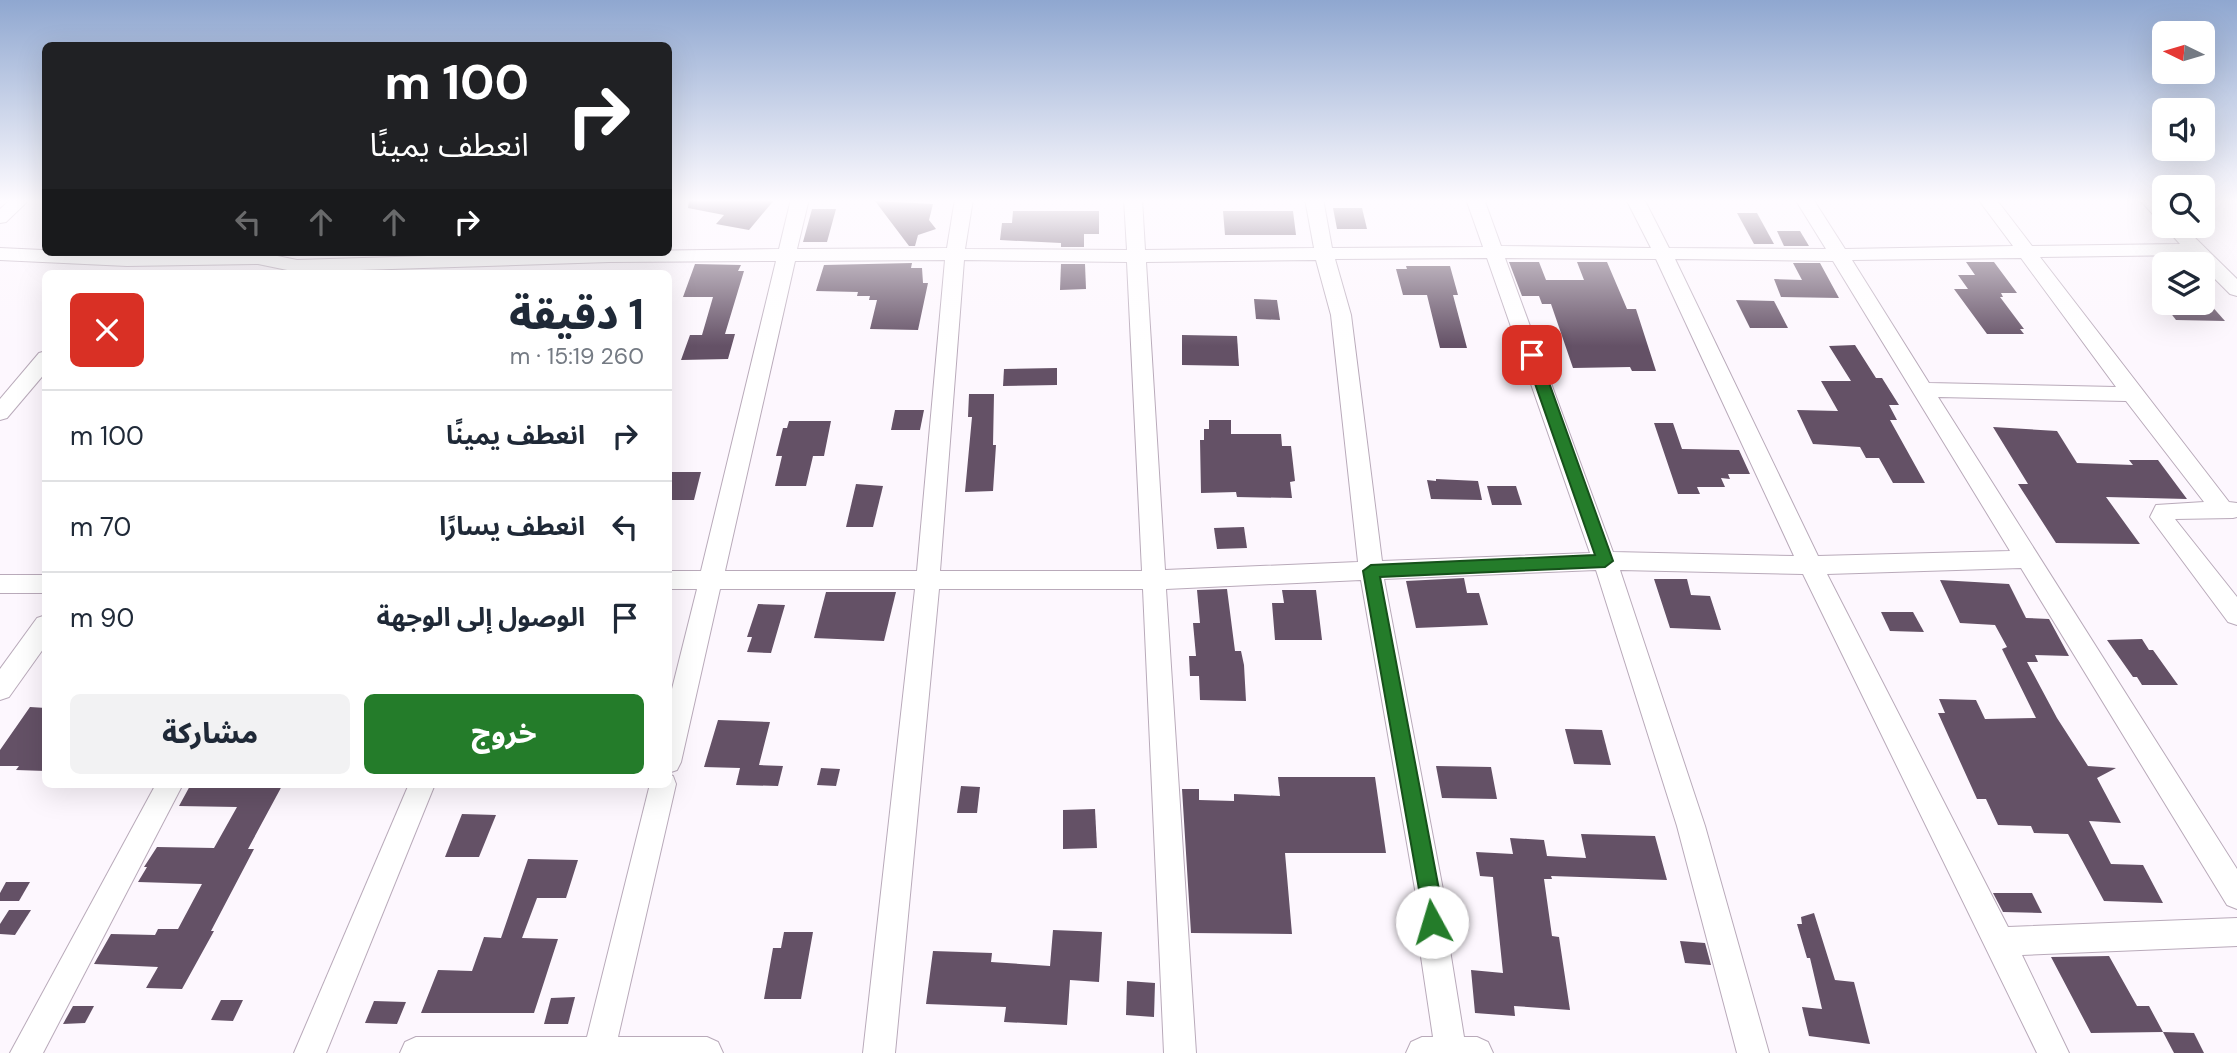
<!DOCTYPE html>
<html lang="ar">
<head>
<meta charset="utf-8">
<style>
	body { margin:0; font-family:"DM Sans","Noto Sans Arabic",sans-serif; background:#f2f2f3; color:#1f2937; direction:rtl; height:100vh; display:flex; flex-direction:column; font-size:26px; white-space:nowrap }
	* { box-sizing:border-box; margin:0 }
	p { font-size:23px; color:#747a83 }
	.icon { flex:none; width:38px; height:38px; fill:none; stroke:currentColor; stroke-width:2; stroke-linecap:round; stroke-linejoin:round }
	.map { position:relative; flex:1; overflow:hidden; direction:ltr }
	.drawer { position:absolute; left:42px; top:270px; width:630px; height:518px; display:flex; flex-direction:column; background:#fff; border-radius:10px; box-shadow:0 7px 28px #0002; direction:rtl }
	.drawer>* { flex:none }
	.banner { position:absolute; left:42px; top:42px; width:630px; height:214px; border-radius:10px; box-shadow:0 7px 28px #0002; direction:rtl; background:#202124; color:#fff; overflow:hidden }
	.needle { width:46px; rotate:275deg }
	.buttons { position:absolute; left:2152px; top:21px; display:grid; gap:14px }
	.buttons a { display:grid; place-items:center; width:63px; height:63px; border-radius:10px; background:#fff; box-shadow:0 7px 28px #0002; font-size:35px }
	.pin { position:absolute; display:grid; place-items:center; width:60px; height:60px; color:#fff; margin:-30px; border-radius:14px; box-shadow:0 4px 10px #0006 }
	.me { position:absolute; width:77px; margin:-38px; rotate:354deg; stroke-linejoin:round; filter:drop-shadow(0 0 5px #0008) }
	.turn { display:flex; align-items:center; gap:24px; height:147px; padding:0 28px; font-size:32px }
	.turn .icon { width:91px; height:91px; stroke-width:2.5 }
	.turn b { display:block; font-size:49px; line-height:60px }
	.lanes { display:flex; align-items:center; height:66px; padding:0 28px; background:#0003; justify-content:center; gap:35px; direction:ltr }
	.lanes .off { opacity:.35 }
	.round { display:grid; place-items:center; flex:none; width:74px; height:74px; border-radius:10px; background:#f2f2f3 }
	.overview { display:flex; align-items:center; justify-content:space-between; height:119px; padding:0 28px }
	h1 { font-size:42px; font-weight:800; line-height:52px }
	.cta { display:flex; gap:14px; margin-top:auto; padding:14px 28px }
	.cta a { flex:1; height:80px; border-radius:10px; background:#247c2a; color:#fff; font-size:28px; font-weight:800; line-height:80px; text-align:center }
	.cta a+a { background:#f2f2f3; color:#1f2937 }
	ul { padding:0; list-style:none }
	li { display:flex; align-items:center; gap:21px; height:91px; padding:0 28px; border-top:2px solid #e0e1e3 }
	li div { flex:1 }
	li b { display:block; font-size:26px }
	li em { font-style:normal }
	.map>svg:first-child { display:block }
	.building { fill:#645166 }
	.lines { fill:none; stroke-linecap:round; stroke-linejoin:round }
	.minor-casing { stroke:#b9aaba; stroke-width:2 }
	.minor { fill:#fff; fill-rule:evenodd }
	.route { fill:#247c2a; stroke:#17511b; stroke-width:2 }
</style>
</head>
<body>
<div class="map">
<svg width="2237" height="1053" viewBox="0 0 2237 1053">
	<rect width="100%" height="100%" fill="#fdf7fe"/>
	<g class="building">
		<path d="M689,199H775L749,230L716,224L724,215L688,208Z"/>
		<path d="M875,201L933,204L929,220L936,229L918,235L915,246H909Z"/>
		<path d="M1333,208H1362L1367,229H1337Z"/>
		<path d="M812,209H836L827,242H803Z"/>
		<path d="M1013,211H1099V234H1084V247H1061V243L1000,240L1002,223H1012Z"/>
		<path d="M1223,211H1293L1296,235H1225Z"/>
		<path d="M1737,213H1757L1774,244H1754Z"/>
		<path d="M1777,231H1800L1809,246H1784Z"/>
		<path d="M1509,262H1539L1546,280H1584L1577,262H1607L1627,309H1636L1656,371H1632L1630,367L1573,368L1551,304H1542L1539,296H1522Z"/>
		<path d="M1966,262H1994L2017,293H2001L2003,297H2000L2024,329H2020L2024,334H1987L1954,289H1968L1958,275H1975Z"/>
		<path d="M912,263L911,268H922L923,283H928L918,330L870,329L877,300H869L870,296H857L858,292L816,291L824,265Z"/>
		<path d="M1793,263H1820L1839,298L1781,297L1774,279L1802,280Z"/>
		<path d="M695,264L741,265L738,271H744L725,334H735L728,359L681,360L690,335H702L713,297H683Z"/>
		<path d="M1061,264H1085L1086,289L1060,290Z"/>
		<path d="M1406,266H1450L1458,295H1453L1467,348H1440L1427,295H1403L1396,269H1407Z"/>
		<path d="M1254,299L1277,300L1280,320L1256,319Z"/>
		<path d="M1736,300L1774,301L1788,328H1750Z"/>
		<path d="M2163,303H2209L2225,321L2176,320Z"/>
		<path d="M1182,335L1237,336L1239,366L1182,365Z"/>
		<path d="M1855,345L1876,378H1882L1899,405H1889L1897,420H1890L1925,483H1893L1879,458H1866L1860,447L1813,444L1797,410L1838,411L1821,381H1851L1829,346Z"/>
		<path d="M1057,368V385L1003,386L1004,369Z"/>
		<path d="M969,394H994L993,445H996L993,491L965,492L972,417H968Z"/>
		<path d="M895,410H924L920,430H891Z"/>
		<path d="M1209,420H1231V434H1281L1282,446H1291L1295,481L1290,482L1292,498L1237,497L1236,492L1201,493L1200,440H1204V429H1209Z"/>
		<path d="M789,421H831L824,456H813L806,486H775L782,456H776L783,428H787Z"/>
		<path d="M1654,423H1673L1682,449L1739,450L1750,474H1728L1730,479L1721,478L1725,487H1697L1700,494H1678Z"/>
		<path d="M1993,427L2057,431L2077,463L2133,465L2129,460H2158L2187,499L2106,497L2140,544L2056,543L2018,484H2028Z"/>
		<path d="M668,472H701L694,500H668Z"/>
		<path d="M1436,479L1478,481L1482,500L1431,499L1427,480L1436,481Z"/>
		<path d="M856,484L883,486L873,527H846Z"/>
		<path d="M1487,486H1516L1522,505H1492Z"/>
		<path d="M1244,527L1247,548L1217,549L1214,528Z"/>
		<path d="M1464,578L1467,593H1479L1488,625L1416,628L1406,581Z"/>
		<path d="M1654,579H1687L1691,595L1710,596L1721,630L1670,628Z"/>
		<path d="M1940,580L2009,584L2026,618L2049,619L2069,656L2035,655L2038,662H2027L2057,718L2088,766L2116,768L2097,778L2121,823L2089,821L2111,864L2143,865L2163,903L2104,901L2068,834L2034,833L2031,826L1998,825L1986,799H1977L1938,713H1945L1939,699L1976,700L1985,719L2036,718L2002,649L2007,647L1995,625L1960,623Z"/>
		<path d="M1227,589L1235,651H1241L1244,665L1246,701L1200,700L1199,676H1190L1189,656H1196L1193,623H1200L1197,590Z"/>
		<path d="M1282,590H1316L1322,640H1275L1272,603H1284Z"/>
		<path d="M826,592H896L884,641L814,638Z"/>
		<path d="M758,604L785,605L771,653L747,652L752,637H747Z"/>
		<path d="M1881,612H1913L1924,632L1890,631Z"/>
		<path d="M2142,639L2149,650H2153L2178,685H2142L2137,677H2133L2107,640Z"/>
		<path d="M30,707L46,708V771L16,770L19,766H0V750Z"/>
		<path d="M718,720L770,722L759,765L783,766L778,786L736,785L740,768L704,767Z"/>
		<path d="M1565,729L1602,730L1611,765L1574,764Z"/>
		<path d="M1436,766L1491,767L1497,799L1442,798Z"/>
		<path d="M821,768L840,769L836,786L817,785Z"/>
		<path d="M1278,777H1375L1386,853H1285L1292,934L1191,933L1182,789H1199V800L1234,801V794L1280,796Z"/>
		<path d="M191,784H283L248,849H254L211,931H214L182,989L146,988L158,967L94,964L111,934L155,935L158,929H178L202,884L138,882L147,867H144L157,847L214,848L237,807L179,806Z"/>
		<path d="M961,786L980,787L977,813H957Z"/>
		<path d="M1095,809L1097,848L1063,849V810Z"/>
		<path d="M462,814L496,815L479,857H445Z"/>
		<path d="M1581,834L1655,836L1667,880L1551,876L1552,879H1544L1552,936L1559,937L1570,1010L1514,1006L1515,1016L1475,1013L1471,970L1503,973L1493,877L1480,876L1476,852L1513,854L1510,838L1544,840L1547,856L1586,858Z"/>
		<path d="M528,859L578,860L566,898H537L522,938L558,939L534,1013H421L438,970L472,971L484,937L501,938Z"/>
		<path d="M6,882H30L19,901H0V893Z"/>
		<path d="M1993,893H2032L2042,913L2003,912Z"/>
		<path d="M9,910H31L15,935L0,934V924Z"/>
		<path d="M1814,913L1835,980L1854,982L1870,1044L1809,1036L1802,1007L1822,1009L1810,958H1807L1797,924H1802L1801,917Z"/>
		<path d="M1053,930L1102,932L1099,982L1070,980L1067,1025L1004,1022L1006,1007L926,1004L933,951L992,953L991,962L1050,966Z"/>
		<path d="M784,932H813L801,999H764L773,948H781Z"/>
		<path d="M1680,941L1705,943L1711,965L1685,963Z"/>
		<path d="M2109,956L2137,1006H2149L2163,1032L2091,1033L2051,957Z"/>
		<path d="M1127,981L1155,983L1154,1017L1126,1015Z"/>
		<path d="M575,997L568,1024H544L551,998Z"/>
		<path d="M221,1000H243L233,1021L211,1020Z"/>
		<path d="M374,1001L406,1002L397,1024L365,1023Z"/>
		<path d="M73,1006H94L85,1023L63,1024Z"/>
		<path d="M2163,1032L2194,1033L2204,1053H2174Z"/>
	</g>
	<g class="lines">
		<defs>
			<g id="minor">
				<path d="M11,199H30L6,222L0,223V209Z"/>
				<path d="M791,199H809L797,249L947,248L955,199H973L965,249L1127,250L1124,199H1142L1145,250L1314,248L1305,199H1323L1332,248L1483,247L1466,199H1484L1501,246L1651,248L1626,199H1644L1669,248L1826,249L1795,199H1813L1845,249L2013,246L1978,199H1996L2032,246L2180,244L2164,226H2183L2237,279V296L2230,294L2191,255L2040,257L2229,502L2237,503V517L2233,518L2175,519L2237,597V625L2228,622L2150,517L2156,505L2204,502L2126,401L1938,397L2237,869V909L2227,905L2021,568L1827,574L2008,927L2237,918V946L2022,955L2069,1053H2037L1803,574L1620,570L1705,826L1769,1053H1737L1677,826L1596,570L1384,579L1444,895L1450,950L1464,1037H1477L1488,1042L1493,1053H1406L1411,1042L1422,1037H1433L1420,950L1416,895L1361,580L1166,589L1196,1053H1164L1143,589H939L895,1053H863L915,589H720L681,762L677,770L668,773V705L697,589H668V571H701L776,261L609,262L297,272L258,264L127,266L0,260V248L127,254L258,252L297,260L558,252L779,249ZM1487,258L1590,553L1382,561L1351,315L1335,259ZM1505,258L1656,259L1794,556L1613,552ZM2021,258L2116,387L1929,383L1852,260ZM1675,259L1833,261L2010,551L1818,556ZM945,260L917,571H725L795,261ZM964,260L1127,262L1142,571H940ZM1316,260L1331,315L1358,562L1165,570L1146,262Z"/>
				<path d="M2139,199H2158L2165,206V222L2159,221Z"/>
				<path d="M46,351V372L7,418L0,420V399L39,353Z"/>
				<rect x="0" y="575" width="46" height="18"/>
				<path d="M46,615V645L9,697L0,700V669L37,618Z"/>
				<path d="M668,774L673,776L676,784L618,1037H707L718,1042L723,1053H400L405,1042L416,1037H587L650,784H668Z"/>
				<path d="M156,784H183L43,1053H10Z"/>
				<path d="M409,784H435L326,1053H294Z"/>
			</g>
		</defs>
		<use href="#minor" class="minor-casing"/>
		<use href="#minor" class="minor"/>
	</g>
	<linearGradient id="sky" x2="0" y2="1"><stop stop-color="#8fa7d0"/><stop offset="0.58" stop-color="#fefbff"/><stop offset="1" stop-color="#fefbff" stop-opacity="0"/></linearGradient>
	<rect width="2237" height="346" fill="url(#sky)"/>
	<path class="route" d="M1532,350L1539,355L1613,561L1605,567L1380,577L1440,895L1443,922L1440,929L1432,932L1425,929L1420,895L1363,571L1371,565L1595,555L1525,355Z"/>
</svg>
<div class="buttons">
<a><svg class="needle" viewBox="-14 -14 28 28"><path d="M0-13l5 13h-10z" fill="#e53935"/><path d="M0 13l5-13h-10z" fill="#747a83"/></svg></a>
<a><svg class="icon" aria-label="sound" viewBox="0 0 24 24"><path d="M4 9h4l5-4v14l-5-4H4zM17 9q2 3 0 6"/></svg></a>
<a><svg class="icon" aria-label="search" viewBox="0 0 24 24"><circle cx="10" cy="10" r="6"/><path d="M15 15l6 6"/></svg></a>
<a><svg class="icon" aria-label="layers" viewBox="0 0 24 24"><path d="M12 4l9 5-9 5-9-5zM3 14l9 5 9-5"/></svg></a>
</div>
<div class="pin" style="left:1532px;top:355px;background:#d93025"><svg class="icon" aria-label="arrive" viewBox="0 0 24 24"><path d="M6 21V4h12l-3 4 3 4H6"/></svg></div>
<svg class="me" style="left:1432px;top:922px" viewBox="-20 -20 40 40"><circle r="19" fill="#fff"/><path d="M0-13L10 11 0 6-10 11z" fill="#247c2a"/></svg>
<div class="banner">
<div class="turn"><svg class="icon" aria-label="right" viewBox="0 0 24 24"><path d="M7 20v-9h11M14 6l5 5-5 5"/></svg><div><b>100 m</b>انعطف يمينًا</div></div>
<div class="lanes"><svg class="icon off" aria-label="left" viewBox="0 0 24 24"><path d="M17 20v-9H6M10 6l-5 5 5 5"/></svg><svg class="icon off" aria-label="ahead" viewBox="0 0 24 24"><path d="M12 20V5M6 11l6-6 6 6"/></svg><svg class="icon off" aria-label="ahead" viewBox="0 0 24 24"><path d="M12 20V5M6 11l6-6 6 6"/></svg><svg class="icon" aria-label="right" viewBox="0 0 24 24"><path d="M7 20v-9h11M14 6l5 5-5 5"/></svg></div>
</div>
<section class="drawer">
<div class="overview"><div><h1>1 دقيقة</h1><p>260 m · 15:19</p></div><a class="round" style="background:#d93025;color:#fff"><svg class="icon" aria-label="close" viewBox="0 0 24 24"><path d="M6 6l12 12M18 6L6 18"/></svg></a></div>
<ul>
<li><svg class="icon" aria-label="right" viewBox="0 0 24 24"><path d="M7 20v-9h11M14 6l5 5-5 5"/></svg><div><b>انعطف يمينًا</b></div><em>100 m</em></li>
<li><svg class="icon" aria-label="left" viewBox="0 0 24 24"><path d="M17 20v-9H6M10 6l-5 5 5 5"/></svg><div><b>انعطف يسارًا</b></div><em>70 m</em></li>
<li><svg class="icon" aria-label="arrive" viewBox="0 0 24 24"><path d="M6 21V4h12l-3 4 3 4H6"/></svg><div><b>الوصول إلى الوجهة</b></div><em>90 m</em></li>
</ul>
<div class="cta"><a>خروج</a><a>مشاركة</a></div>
</section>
</div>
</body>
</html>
